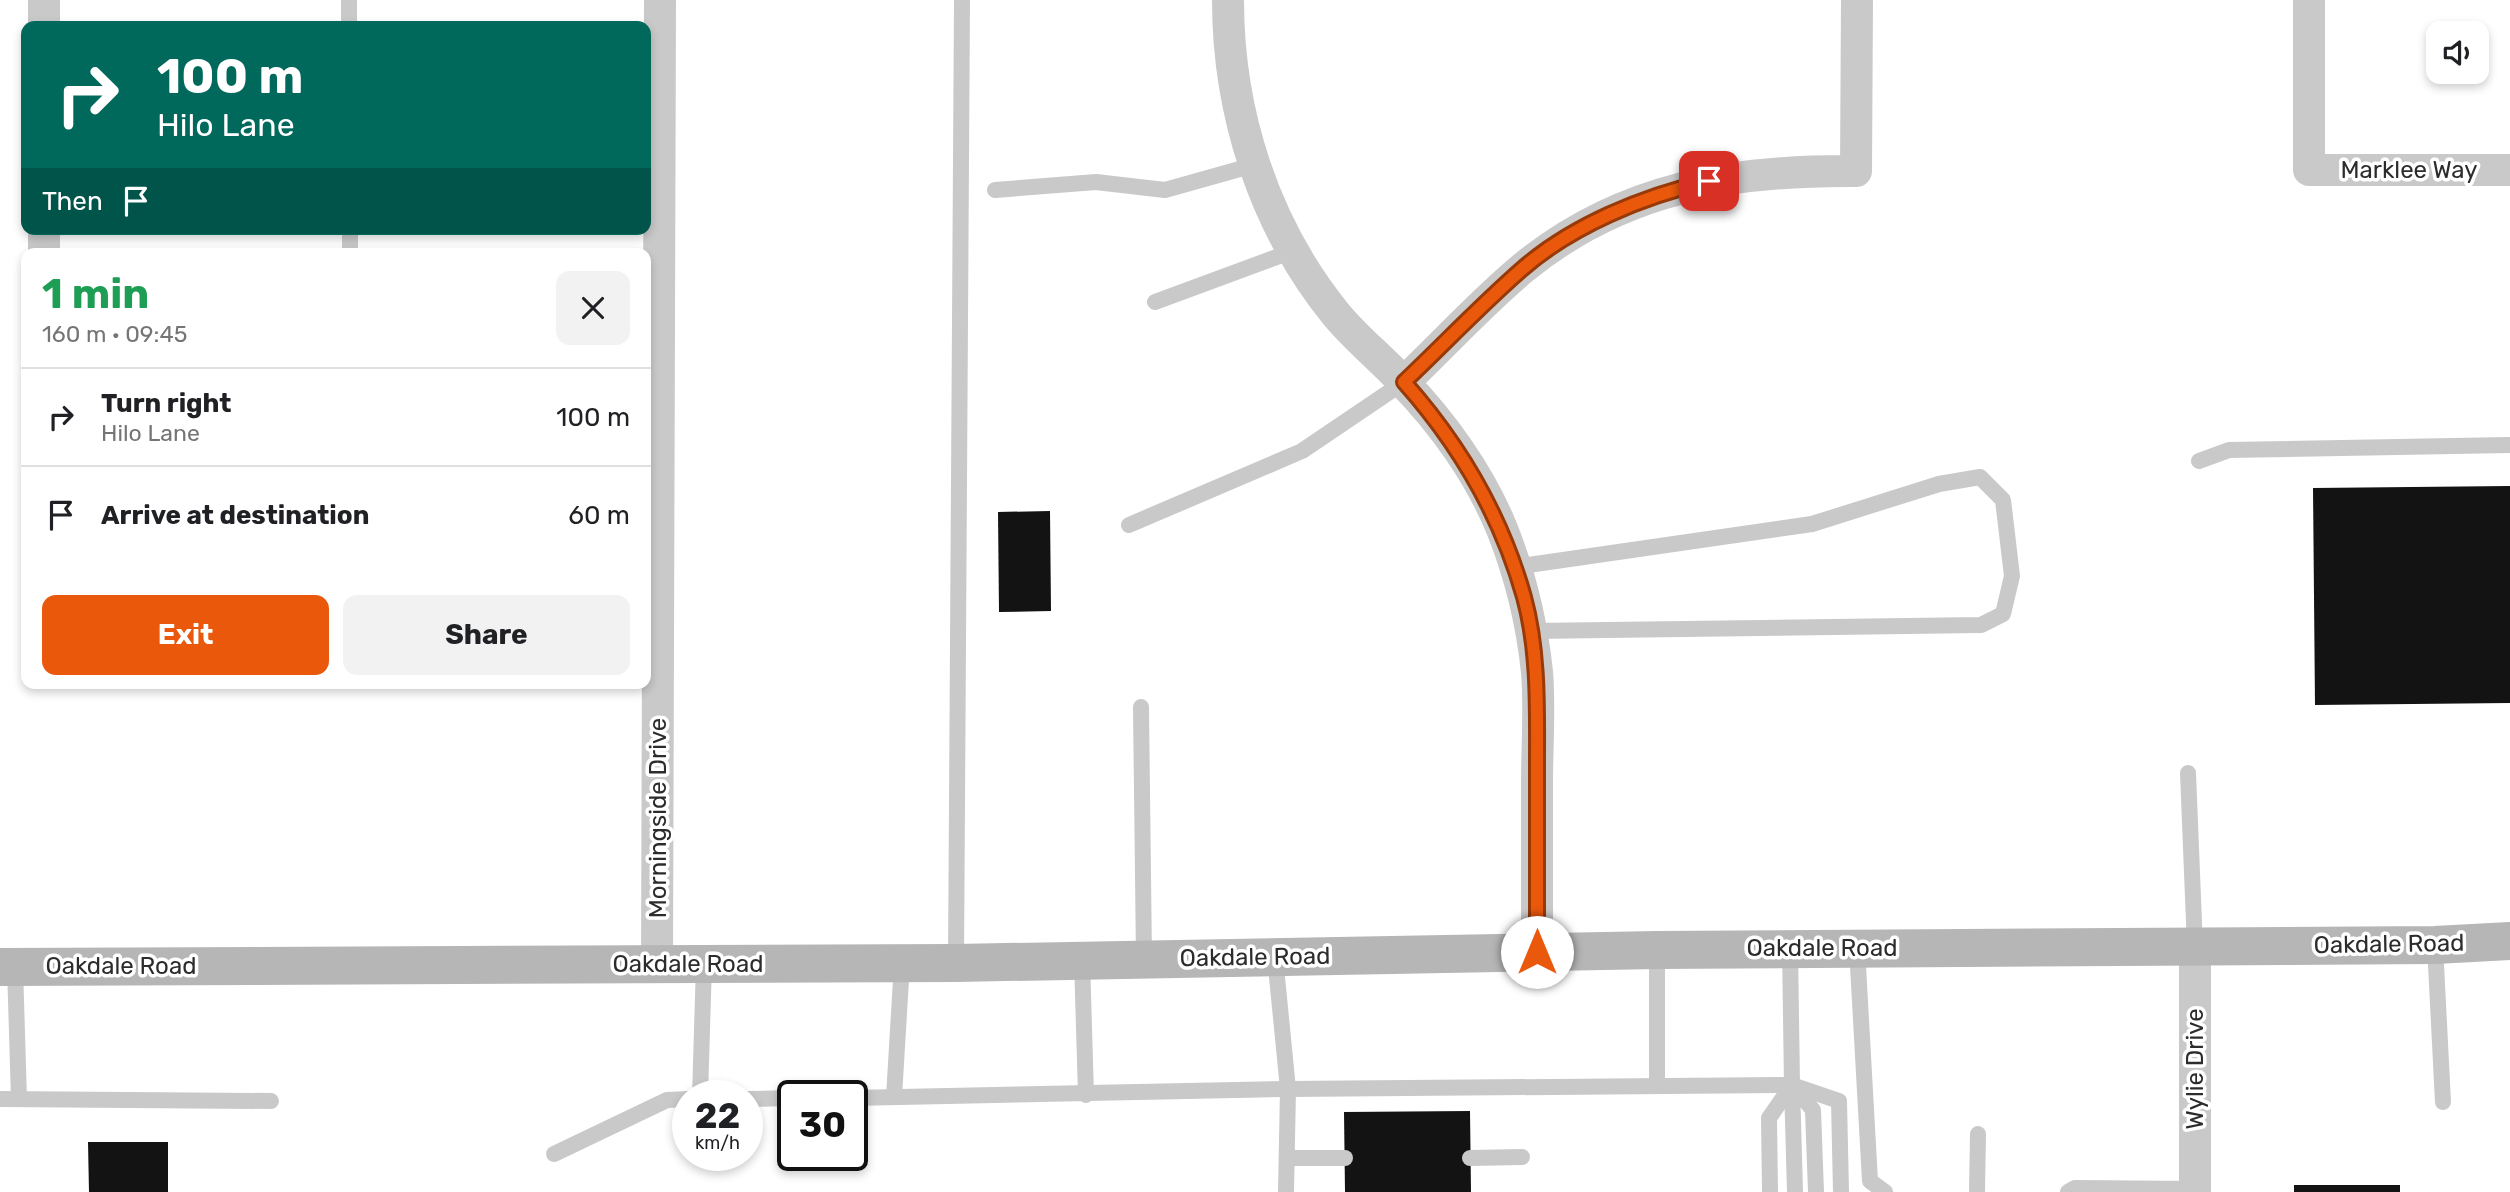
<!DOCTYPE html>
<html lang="en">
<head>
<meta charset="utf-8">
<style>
	body { margin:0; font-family:Rubik,sans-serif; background:#f2f2f2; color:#202124; height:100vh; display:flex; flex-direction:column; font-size:26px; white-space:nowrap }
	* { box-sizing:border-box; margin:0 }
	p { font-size:23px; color:#757577 }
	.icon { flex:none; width:38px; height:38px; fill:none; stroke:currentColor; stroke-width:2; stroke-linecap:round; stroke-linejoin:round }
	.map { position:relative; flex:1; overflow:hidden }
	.drawer { position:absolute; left:21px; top:248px; width:630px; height:441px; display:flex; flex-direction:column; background:#fff; border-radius:14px; box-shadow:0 4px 10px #0003 }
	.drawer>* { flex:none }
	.top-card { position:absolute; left:21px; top:21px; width:630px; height:214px; border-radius:14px; box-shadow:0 4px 10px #0003; background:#00695c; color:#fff; overflow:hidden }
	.tools { position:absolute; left:2426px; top:21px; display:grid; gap:14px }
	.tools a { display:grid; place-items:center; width:63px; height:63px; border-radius:14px; background:#fff; box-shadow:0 4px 10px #0003; font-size:35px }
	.speed { position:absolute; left:672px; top:1080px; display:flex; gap:14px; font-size:35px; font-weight:700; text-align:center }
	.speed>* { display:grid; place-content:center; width:91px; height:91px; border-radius:50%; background:#fff; box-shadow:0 4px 10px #0003; line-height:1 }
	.speed small { font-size:18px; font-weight:400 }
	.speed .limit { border:4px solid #111; border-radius:10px; background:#fff; color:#111 }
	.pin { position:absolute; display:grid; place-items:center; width:60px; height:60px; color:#fff; margin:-30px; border-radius:14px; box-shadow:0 4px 10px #0006 }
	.me { position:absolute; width:77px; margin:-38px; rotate:0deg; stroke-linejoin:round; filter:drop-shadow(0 0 5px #0008) }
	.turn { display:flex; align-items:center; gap:24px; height:147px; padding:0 21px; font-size:32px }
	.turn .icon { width:91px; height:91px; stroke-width:2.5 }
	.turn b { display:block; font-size:49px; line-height:60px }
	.then { display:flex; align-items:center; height:66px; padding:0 21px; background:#0003; gap:14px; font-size:26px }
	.round { display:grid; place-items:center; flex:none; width:74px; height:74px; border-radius:14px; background:#f2f2f2 }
	.overview { display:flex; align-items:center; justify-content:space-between; height:119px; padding:0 21px }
	h1 { font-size:42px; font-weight:700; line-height:52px; color:#1e9e55 }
	.button { display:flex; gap:14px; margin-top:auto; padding:14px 21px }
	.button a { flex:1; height:80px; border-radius:14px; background:#ea580c; color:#fff; font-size:28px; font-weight:700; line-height:80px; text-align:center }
	.button a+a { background:#f2f2f2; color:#202124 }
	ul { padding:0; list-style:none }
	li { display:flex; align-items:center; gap:21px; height:98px; padding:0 21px; border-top:2px solid #e0e0e0 }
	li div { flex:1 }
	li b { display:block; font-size:26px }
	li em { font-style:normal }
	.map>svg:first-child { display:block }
	.building { fill:#131313 }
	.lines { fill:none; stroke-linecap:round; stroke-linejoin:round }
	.lane { stroke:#c9c9c9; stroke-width:16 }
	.street { stroke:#c9c9c9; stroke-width:32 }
	.secondary { stroke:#b6b6b6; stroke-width:38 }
	.route-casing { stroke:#983908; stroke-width:18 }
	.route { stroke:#ea580c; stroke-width:12 }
	.labels { text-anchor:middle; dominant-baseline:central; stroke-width:7; stroke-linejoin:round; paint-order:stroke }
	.street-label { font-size:24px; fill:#2c2c2c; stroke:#fff }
</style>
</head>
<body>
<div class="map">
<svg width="2510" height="1192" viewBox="0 0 2510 1192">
	<rect width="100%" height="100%" fill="#fff"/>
	<g class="building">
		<path d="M2510,486V703L2315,705L2313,488Z"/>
		<path d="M1050,511L1051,611L999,612L998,512Z"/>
		<path d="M1470,1111L1471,1192H1345L1344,1112Z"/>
		<path d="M88,1142H168V1192H89Z"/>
		<rect x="2294" y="1185" width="106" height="7"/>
	</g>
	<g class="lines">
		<g class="lane">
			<path d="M349,0V26"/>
			<path d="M995,190L1096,182L1165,190L1254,165"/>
			<path d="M350,229V254"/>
			<path d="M1155,302L1293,251"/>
			<path d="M2199,461L2229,450L2510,445"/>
			<path d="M1129,525L1302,451L1404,382"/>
			<path d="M1514,567L1812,524L1939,484L1980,477L2003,500L2012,576L2003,614L1981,625L1530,631"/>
			<path d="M1141,707L1144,959"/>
			<path d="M2188,773L2195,947"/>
			<path d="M2435,945L2443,1102"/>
			<path d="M1857,948L1870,1181L1885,1192"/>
			<path d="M1657,950V1086"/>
			<path d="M1275,957L1288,1089L1286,1192"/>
			<path d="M1082,960L1086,1095"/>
			<path d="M956,963L962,0"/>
			<path d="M15,967L19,1099"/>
			<path d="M1792,1085L1839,1101L1841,1192"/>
			<path d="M1794,1087L1813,1110L1816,1192"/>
			<path d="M700,1096L704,964"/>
			<path d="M894,1097L902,963"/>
			<path d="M852,1098L1288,1089L1792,1085L1795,1192"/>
			<path d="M0,1099L271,1101"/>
			<path d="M747,1099L793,1098"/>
			<path d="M554,1154L667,1100L688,1099"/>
			<path d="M1287,1158H1345"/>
			<path d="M1470,1158L1522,1157"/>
			<path d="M1770,1192L1769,1118L1792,1085L1790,948"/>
			<path d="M1977,1192L1978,1134"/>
			<path d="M2068,1192L2075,1188L2195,1189"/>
		</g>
		<g class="street">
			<path d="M44,0V26"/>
			<path d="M1228,0C1228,113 1264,225 1335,313C1355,338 1381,358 1402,381C1443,423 1480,475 1502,529C1520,574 1532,624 1537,672C1540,708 1537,747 1537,783C1537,839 1537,896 1537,952"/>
			<path d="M2309,0V170H2510"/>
			<path d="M44,229V254"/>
			<path d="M1404,382C1443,345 1481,303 1523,268C1622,187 1732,170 1856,171L1857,0"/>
			<path d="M2195,947V1192"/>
			<path d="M657,964L660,0"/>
		</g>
		<path class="secondary" d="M0,967L956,963L1657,950L2435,945L2510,941"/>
	</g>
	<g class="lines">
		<defs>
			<path id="route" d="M1537,952C1537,890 1537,828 1537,766C1537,710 1539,652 1524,597C1501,515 1461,446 1404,382C1443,345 1480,306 1521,270C1572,225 1644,196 1709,181"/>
		</defs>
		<use href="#route" class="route-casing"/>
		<use href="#route" class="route"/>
	</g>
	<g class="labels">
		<g class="street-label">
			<text x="2409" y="170">Marklee Way</text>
			<text transform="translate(658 818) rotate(-90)">Morningside Drive</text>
			<text transform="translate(2389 944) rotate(-1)">Oakdale Road</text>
			<text x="1822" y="948">Oakdale Road</text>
			<text transform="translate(1255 957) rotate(-1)">Oakdale Road</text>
			<text x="688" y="964">Oakdale Road</text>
			<text x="121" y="966">Oakdale Road</text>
			<text transform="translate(2195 1069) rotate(-90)">Wylie Drive</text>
		</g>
	</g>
</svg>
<div class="tools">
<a><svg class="icon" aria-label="sound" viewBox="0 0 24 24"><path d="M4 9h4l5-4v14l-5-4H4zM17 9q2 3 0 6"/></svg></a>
</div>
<div class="speed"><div>22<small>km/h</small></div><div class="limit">30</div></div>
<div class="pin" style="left:1709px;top:181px;background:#d93025"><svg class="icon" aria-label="arrive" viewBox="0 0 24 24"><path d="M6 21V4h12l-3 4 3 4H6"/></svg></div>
<svg class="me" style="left:1537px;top:952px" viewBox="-20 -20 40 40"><circle r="19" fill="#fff"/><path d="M0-13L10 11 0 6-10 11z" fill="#ea580c"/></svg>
<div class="top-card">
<div class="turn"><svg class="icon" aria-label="right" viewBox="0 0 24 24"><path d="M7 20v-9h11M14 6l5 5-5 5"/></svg><div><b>100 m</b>Hilo Lane</div></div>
<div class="then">Then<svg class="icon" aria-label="arrive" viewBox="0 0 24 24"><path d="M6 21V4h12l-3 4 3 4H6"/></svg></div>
</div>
<section class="drawer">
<div class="overview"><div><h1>1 min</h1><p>160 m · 09:45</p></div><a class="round"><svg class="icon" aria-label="close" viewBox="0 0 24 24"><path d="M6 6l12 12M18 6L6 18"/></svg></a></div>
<ul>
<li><svg class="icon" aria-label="right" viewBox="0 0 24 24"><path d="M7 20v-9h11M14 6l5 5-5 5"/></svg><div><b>Turn right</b><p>Hilo Lane</p></div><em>100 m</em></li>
<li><svg class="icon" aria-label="arrive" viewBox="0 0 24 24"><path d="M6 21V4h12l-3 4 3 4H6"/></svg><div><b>Arrive at destination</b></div><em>60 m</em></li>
</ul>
<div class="button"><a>Exit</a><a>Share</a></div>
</section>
</div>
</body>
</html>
